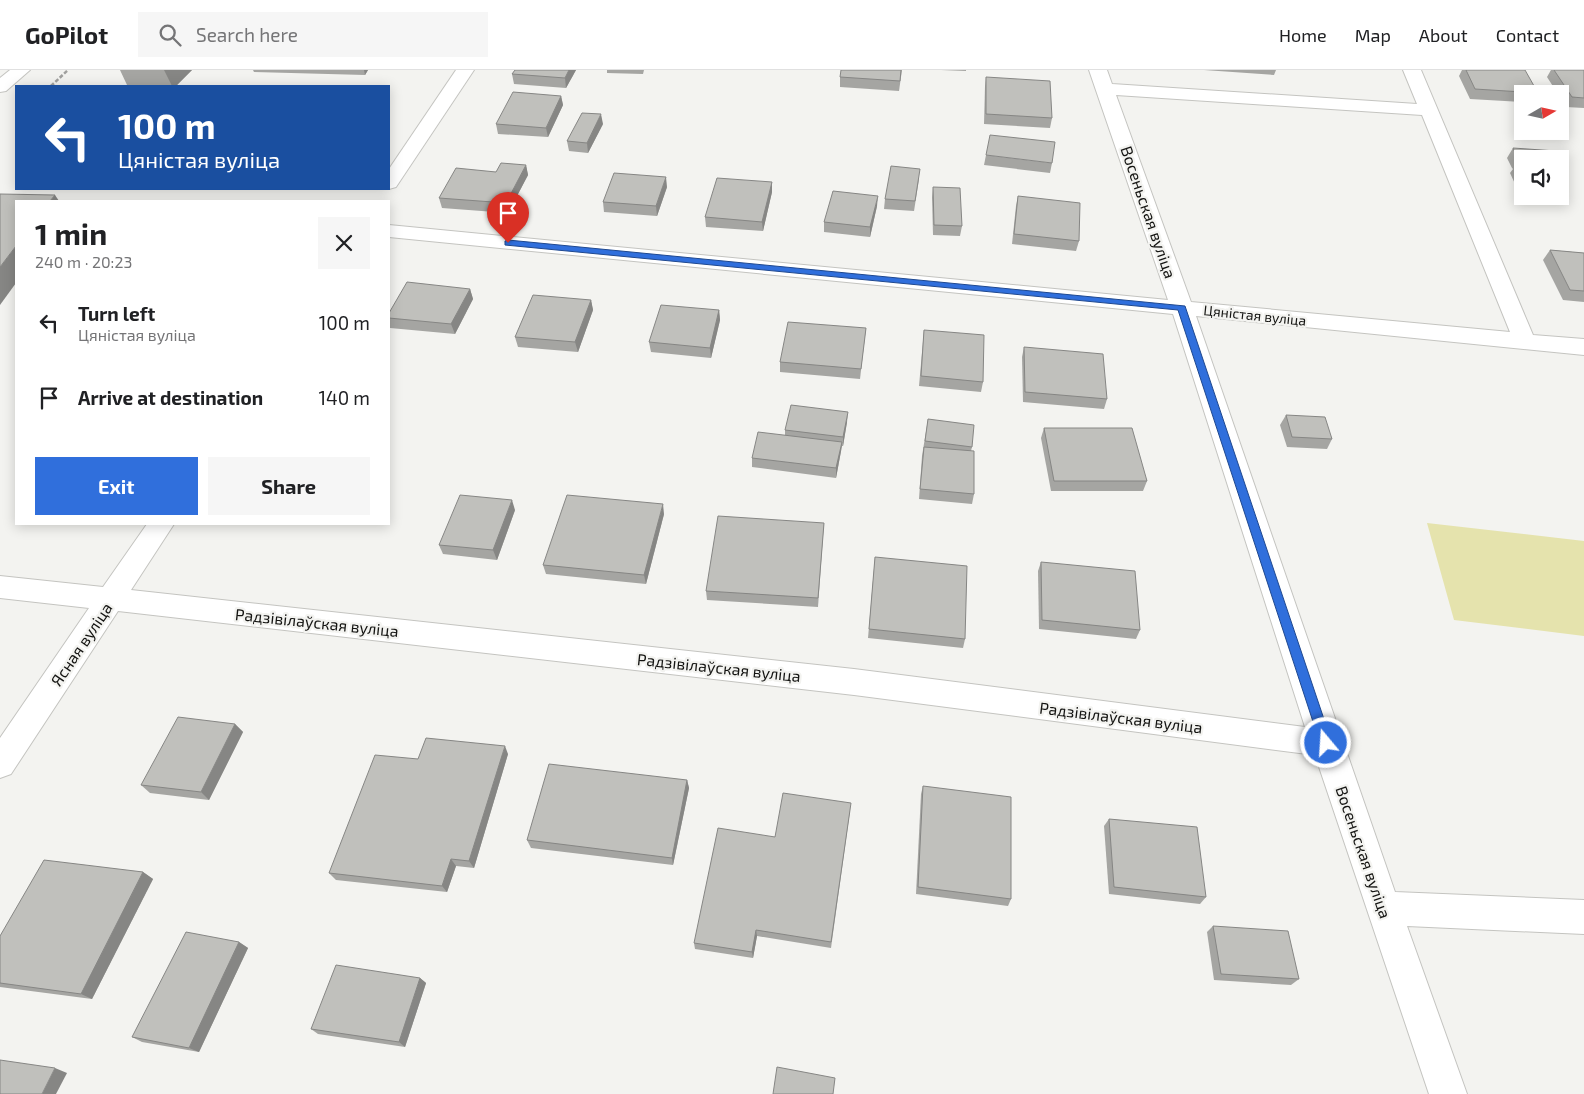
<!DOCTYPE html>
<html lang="en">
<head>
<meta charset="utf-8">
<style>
	body { margin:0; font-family:"Exo 2",sans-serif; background:#f6f6f6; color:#202124; height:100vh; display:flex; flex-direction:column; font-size:19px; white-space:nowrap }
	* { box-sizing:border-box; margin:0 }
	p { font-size:16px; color:#757577 }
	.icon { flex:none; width:28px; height:28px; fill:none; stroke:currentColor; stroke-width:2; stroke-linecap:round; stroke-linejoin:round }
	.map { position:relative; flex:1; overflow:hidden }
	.sheet { position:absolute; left:15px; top:130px; width:375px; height:325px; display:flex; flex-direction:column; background:#fff; border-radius:0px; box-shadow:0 2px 12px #0003 }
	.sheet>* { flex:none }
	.top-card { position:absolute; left:15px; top:15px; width:375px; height:105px; border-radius:0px; box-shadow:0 2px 12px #0003; background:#1a4fa0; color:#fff; overflow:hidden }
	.needle { width:32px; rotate:81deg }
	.controls { position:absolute; left:1514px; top:15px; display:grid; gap:10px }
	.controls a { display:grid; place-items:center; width:55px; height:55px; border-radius:0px; background:#fff; box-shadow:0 2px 12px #0003; font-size:25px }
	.pin { position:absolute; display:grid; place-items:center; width:42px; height:42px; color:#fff; margin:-51px -21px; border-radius:50% 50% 50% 0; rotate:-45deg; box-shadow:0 0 5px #0007 }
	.pin .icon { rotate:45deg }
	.me { position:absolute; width:55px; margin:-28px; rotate:342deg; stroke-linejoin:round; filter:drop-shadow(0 0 4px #0008) }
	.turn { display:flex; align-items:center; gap:18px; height:105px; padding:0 20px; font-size:22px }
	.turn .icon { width:65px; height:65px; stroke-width:2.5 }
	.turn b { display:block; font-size:35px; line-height:42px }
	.round { display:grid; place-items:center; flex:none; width:52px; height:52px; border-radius:0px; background:#f6f6f6 }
	.head { display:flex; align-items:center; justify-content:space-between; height:85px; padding:0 20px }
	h1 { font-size:30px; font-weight:700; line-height:38px }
	.action { display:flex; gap:10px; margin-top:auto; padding:10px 20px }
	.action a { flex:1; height:58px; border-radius:0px; background:#306fdc; color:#fff; font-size:20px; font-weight:700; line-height:58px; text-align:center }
	.action a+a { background:#f6f6f6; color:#202124 }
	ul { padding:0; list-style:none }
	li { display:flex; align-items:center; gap:15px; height:75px; padding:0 20px }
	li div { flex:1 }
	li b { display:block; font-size:19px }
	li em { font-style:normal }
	header { display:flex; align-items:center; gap:30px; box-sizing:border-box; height:70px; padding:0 25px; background:#fff; border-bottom:1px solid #e0e0e0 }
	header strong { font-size:24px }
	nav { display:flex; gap:28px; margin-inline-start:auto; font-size:18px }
	.search { width:350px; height:45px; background:#f6f6f6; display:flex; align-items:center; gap:12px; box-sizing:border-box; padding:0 18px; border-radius:0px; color:#757577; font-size:19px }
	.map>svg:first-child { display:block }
	.green { fill:#e5e3ad }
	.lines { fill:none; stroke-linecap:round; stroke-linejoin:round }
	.minor-casing { stroke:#c4c4c0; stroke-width:2 }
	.major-casing { stroke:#c4c4c0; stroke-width:2 }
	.path { stroke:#a0a09e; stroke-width:2.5; stroke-dasharray:4 2; stroke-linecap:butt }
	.minor { fill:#fff; fill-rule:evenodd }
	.major { fill:#fff; fill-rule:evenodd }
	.wall { fill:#a5a5a2 }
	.shaded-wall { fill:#868684 }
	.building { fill:#c0c0bc; stroke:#868684 }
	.route { fill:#306fdc; stroke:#1f488f }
	.labels { text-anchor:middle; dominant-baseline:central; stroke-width:4.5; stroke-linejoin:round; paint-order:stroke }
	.far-street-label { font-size:14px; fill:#141412; stroke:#f3f3f0 }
	.street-label { font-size:16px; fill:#141412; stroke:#f3f3f0 }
</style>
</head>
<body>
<header>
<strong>GoPilot</strong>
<div class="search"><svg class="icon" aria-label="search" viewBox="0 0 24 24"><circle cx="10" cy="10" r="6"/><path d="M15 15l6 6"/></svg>Search here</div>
<nav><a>Home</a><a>Map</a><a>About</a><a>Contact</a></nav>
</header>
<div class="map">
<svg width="1584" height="1024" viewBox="0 0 1584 1024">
	<rect width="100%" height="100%" fill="#f3f3f0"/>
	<path class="green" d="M1427,453L1584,471V566L1454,550Z"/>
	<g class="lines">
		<defs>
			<g id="minor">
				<path d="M456,0H474L396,117L389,119V99Z"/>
				<path d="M1089,0H1107L1112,14L1417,34L1403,0H1421L1533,265L1584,269V285L1196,246L1395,822L1584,830V864L1407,856L1467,1024H1429L1315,685L854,625L118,541L11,704L0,708V668L89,538L0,528V506L103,517L147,454H174L131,520L854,599L1305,657L1173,244L389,167V155L1168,230ZM1116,25L1422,45L1510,262L1191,232Z"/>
			</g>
			<path id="major" d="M10,0H30L6,21L0,22V8Z"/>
		</defs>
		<use href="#minor" class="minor-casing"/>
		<use href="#major" class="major-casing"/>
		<path class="path" d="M51,16L68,0"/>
		<use href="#minor" class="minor"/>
		<use href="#major" class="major"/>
	</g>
	<g class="wall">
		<path d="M120,0H192L176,16H145L127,15Z"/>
		<path d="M253,0H368L365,5L254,2Z"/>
		<path d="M515,0H576L566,18L514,14L512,4Z"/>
		<path d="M607,0H644L643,4L607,3Z"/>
		<path d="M902,0L899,21L840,17V7Z"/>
		<path d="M941,0H966V1Z"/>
		<path d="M1204,0H1276L1274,5Z"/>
		<path d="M1462,0H1518L1538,23L1522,24V32L1470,29L1459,6Z"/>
		<path d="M1551,0H1584V38L1566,37L1560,28V24H1558L1547,7Z"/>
		<path d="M986,7L1052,48L1050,58L984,54L985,16Z"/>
		<path d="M561,26L563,35L548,67L498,64L496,54Z"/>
		<path d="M603,54L588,83L569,81L567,71Z"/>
		<path d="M1513,78L1522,89V116H1516L1510,103L1513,99L1512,98L1507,88Z"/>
		<path d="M986,85L1052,93L1050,103L984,95Z"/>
		<path d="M526,95L528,105L508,143L442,138L439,128L496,102Z"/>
		<path d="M1560,99L1566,109L1560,118Z"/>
		<path d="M919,109L914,141L884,139L885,129Z"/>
		<path d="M772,112V122L763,161L706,157L705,147Z"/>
		<path d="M667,117L657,146L604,142L603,132Z"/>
		<path d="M933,117L962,156L960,166L933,165L932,127Z"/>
		<path d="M1018,126L1079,171L1076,181L1012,174L1016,136Z"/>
		<path d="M877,136L870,167L824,162V152Z"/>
		<path d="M1550,180L1584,183V232L1563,230L1543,190Z"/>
		<path d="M470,219L473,229L455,264L390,258L389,255V243Z"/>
		<path d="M591,230L593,240L578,282L518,277L515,267Z"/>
		<path d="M719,240L720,250L711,288L651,282L649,272Z"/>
		<path d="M866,258L860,309L780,302V292Z"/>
		<path d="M924,260L983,312L981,322L919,316Z"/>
		<path d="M1024,277L1107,329L1104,339L1023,332L1022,287Z"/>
		<path d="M1286,345L1332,369L1327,379L1287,377L1280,355Z"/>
		<path d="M928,349L972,377L971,381L974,424L972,434L919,429L922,386Z"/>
		<path d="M847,352L843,376H842L836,408L752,397V388L785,365V360Z"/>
		<path d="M1044,358L1147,411L1143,421H1051L1041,368Z"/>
		<path d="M515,440L497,490L443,484L439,475Z"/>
		<path d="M664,444L646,514L546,504L543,495Z"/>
		<path d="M824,453L818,537L707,530L706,521Z"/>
		<path d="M875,487L965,569L963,578L868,568Z"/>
		<path d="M1041,492L1140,560L1136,569L1039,559L1038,501Z"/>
		<path d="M235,654L243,662L209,730L150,723L141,715Z"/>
		<path d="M508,684L474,798L456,796L447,822L336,810L329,803L418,689Z"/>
		<path d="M687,710L689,718L673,795L531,778L527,770Z"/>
		<path d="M923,716L1011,829L1008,836L916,824L921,724Z"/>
		<path d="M850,741L831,878L757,866L753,888L695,879L694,873L775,767Z"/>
		<path d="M1109,749L1206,827L1200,834L1109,824L1104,756Z"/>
		<path d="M143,802L153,809L92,929L0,917V866Z"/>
		<path d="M1213,856L1299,909L1291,915L1214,910L1207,862Z"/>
		<path d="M239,872L248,878L199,982L142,972L132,967Z"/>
		<path d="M420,908L426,913L405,977L318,964L311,959Z"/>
	</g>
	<g class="shaded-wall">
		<path d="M164,0H192L176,16H172Z"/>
		<path d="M364,0H368L365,5Z"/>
		<path d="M569,0H576L566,18L565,8Z"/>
		<path d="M561,26L563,35L548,67L546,58Z"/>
		<path d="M601,44L603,54L588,83L587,73Z"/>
		<path d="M526,95L528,105L508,143L506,133Z"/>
		<path d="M666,107L667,117L657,146L656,136Z"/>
		<path d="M772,112V122L763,161L762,152Z"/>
		<path d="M55,125L59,131H50Z"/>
		<path d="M878,126L877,136L870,167V157Z"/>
		<path d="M16,176V213L0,235V197Z"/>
		<path d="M470,219L473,229L455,264L451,254Z"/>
		<path d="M591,230L593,240L578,282L575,272Z"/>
		<path d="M719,240L720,250L711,288L710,278Z"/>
		<path d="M848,342L847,352L843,376V367Z"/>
		<path d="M842,372L841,381L836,408V398Z"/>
		<path d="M512,430L515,440L497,490L493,480Z"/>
		<path d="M663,434L664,444L646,514L644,505Z"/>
		<path d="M235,654L243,662L209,730L201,722Z"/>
		<path d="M505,676L508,684L474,798L469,791Z"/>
		<path d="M687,710L689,718L673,795L672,788Z"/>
		<path d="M451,789L456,796L447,822L442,816Z"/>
		<path d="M143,802L153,809L92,929L81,924Z"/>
		<path d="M756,860L757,866L753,888L752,882Z"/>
		<path d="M239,872L248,878L199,982L189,978Z"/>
		<path d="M420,908L426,913L405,977L399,972Z"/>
		<path d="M55,998L67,1003L56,1024H42Z"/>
	</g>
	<g class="building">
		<path d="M515,0H569L565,8L512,4Z"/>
		<path d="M841,0H901L900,11L840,7Z"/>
		<path d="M1466,0H1525L1538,23L1475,19Z"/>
		<path d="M1554,0H1584V28L1572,27Z"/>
		<path d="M986,7L1050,11L1052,48L986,44Z"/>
		<path d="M513,22L561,26L546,58L496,54Z"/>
		<path d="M582,43L601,44L587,73L567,71Z"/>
		<path d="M990,65L1055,72L1052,93L986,85Z"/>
		<path d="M1513,78L1556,81L1560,89H1518Z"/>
		<path d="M501,93L526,95L506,133L439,128L456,98L496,102Z"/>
		<path d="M1516,93L1522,94V106Z"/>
		<path d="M891,96L920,99L915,131L885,129Z"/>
		<path d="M1560,99L1566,109H1560Z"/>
		<path d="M614,103L666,107L656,136L603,132Z"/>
		<path d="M717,108L772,112L762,152L705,147Z"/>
		<path d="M933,117L960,118L962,156L934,155Z"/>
		<path d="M833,121L878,126L870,157L824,152Z"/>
		<path d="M0,124L55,125L50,131H16V176L0,197Z"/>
		<path d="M1018,126L1080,133L1079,171L1014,164Z"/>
		<path d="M1550,180L1584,183V221L1570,220Z"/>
		<path d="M407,212L470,219L451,254L389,248V243Z"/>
		<path d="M533,225L591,230L575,272L515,267Z"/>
		<path d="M661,235L719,240L710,278L649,272Z"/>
		<path d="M788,252L866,258L861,299L780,292Z"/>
		<path d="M924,260L984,265L983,312L921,306Z"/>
		<path d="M1024,277L1103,284L1107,329L1025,322Z"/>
		<path d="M791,335L848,342L843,367L785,360Z"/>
		<path d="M1286,345L1325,347L1332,369L1292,367Z"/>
		<path d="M928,349L974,355L972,377L925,371Z"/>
		<path d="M1044,358H1132L1147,411H1054Z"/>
		<path d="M758,362L842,372L836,398L752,388Z"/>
		<path d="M924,377L974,381V424L920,419Z"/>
		<path d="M460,425L512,430L493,480L439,475Z"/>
		<path d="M567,425L663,434L644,505L543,495Z"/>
		<path d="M718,446L824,453L818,528L706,521Z"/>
		<path d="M875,487L967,496L965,569L869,559Z"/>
		<path d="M1041,492L1135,501L1140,560L1042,550Z"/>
		<path d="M178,647L235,654L201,722L141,715Z"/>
		<path d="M426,668L505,676L469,791L451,789L442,816L329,803L375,685L418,689Z"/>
		<path d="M549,694L687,710L672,788L527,770Z"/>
		<path d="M923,716L1011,727V829L918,817Z"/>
		<path d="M783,723L851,733L831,872L756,860L752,882L694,873L718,758L775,767Z"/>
		<path d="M1109,749L1197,757L1206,827L1114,817Z"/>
		<path d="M44,790L143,802L81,924L0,913V866Z"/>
		<path d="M1213,856L1288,861L1299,909L1221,904Z"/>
		<path d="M186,862L239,872L189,978L132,967Z"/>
		<path d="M336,895L420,908L399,972L311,959Z"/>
		<path d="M0,990L55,998L42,1024H0Z"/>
		<path d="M777,997L835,1008L833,1024H773Z"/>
	</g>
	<path class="route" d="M508,170L1185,236L1332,673L1330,677H1321L1320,673L1178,240L505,175V171Z"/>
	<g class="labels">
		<g class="far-street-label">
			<text transform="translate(1255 245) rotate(6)">Цяністая вуліца</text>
		</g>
		<g class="street-label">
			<text transform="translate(1149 142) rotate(71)">Восеньская вуліца</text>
			<text transform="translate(317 552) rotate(6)">Радзівілаўская вуліца</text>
			<text transform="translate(81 574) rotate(-56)">Ясная вуліца</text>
			<text transform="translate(719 597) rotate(6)">Радзівілаўская вуліца</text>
			<text transform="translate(1121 647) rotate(7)">Радзівілаўская вуліца</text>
			<text transform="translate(1364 782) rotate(71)">Восеньская вуліца</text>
		</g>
	</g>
</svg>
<div class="controls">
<a><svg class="needle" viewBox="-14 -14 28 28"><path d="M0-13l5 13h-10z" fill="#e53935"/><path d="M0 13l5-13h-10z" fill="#757577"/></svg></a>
<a><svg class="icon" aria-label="sound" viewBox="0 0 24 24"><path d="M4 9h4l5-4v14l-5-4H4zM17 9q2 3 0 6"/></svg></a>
</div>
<div class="pin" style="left:508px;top:173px;background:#d93025"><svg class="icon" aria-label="arrive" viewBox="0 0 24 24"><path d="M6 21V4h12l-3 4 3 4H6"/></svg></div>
<svg class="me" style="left:1326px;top:673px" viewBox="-20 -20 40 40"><circle r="17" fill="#306fdc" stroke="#fff" stroke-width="3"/><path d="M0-11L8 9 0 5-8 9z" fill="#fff"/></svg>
<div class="top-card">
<div class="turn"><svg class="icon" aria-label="left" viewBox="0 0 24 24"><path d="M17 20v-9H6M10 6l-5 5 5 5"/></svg><div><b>100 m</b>Цяністая вуліца</div></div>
</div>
<section class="sheet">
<div class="head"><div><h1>1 min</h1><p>240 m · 20:23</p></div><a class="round"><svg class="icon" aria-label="close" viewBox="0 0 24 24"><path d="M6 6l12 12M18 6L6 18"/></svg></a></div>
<ul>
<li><svg class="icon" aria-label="left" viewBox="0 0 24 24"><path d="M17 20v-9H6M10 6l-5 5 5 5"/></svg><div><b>Turn left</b><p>Цяністая вуліца</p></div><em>100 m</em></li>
<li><svg class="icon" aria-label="arrive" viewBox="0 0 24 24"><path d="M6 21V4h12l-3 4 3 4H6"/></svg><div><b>Arrive at destination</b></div><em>140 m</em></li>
</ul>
<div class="action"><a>Exit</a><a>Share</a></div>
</section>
</div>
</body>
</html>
